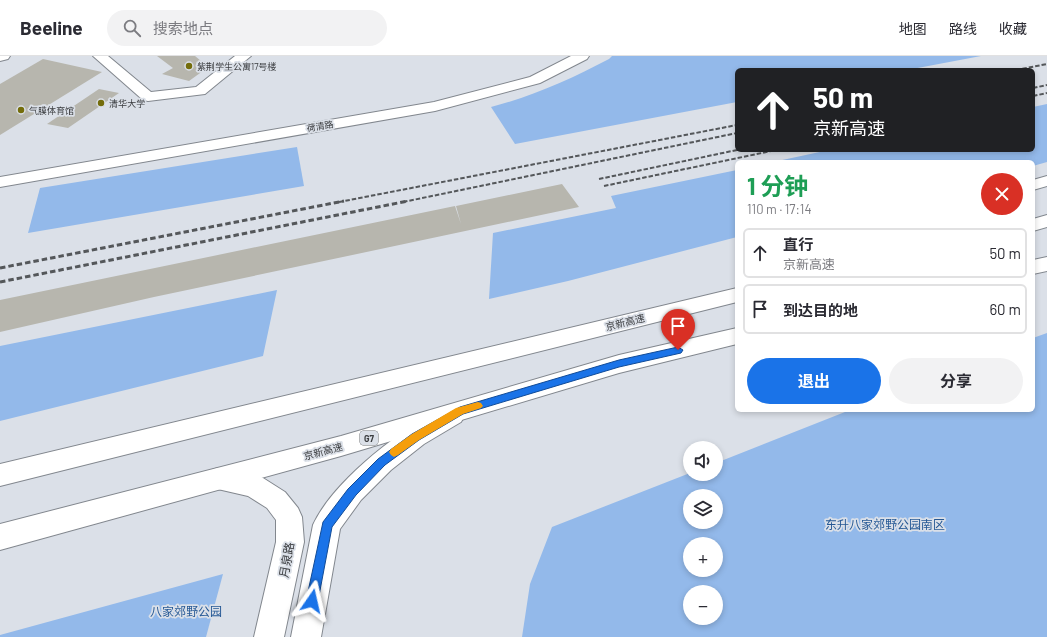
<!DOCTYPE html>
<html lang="zh">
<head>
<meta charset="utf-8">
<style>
	body { margin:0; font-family:Barlow,"Noto Sans SC",sans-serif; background:#f2f2f3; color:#2b2b33; height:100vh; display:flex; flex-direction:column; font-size:15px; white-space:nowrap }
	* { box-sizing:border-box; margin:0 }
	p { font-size:13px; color:#7c7c81 }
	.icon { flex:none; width:22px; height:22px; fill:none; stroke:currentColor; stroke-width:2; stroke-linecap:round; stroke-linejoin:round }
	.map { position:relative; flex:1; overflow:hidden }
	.side { position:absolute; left:735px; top:104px; width:300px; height:252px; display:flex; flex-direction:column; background:#fff; border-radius:6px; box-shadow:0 2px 6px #0003 }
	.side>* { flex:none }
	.banner { position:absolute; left:735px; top:12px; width:300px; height:84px; border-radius:6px; box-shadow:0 2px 6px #0003; background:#202124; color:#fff; overflow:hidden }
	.tools { position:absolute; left:683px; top:385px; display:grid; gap:8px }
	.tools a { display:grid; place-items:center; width:40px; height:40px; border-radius:50%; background:#fff; box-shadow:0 2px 6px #0003; font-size:20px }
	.pin { position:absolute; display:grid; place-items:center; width:34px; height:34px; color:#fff; margin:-41px -17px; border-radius:50% 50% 50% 0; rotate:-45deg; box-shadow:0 0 4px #0007 }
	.pin .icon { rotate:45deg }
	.me { position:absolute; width:44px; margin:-22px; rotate:11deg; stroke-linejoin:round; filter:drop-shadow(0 0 3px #0008) }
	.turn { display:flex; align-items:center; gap:14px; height:84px; padding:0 12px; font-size:18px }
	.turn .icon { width:52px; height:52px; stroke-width:2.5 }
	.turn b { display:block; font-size:28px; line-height:34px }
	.round { display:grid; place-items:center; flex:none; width:42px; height:42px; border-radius:21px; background:#f2f2f3 }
	.head { display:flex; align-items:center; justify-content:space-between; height:68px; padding:0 12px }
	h1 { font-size:24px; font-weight:700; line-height:30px; color:#1e9e55 }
	.action { display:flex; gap:8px; margin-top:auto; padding:8px 12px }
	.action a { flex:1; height:46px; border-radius:24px; background:#1a73e8; color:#fff; font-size:16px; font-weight:700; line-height:46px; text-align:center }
	.action a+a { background:#f2f2f3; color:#2b2b33 }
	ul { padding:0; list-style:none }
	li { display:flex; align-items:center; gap:12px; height:50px; margin:0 8px 6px; padding:0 4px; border:2px solid #e1e1e2; border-radius:6px }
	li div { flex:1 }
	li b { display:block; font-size:15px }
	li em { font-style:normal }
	header { display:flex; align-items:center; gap:24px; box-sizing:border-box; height:56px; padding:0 20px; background:#fff; border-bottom:1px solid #e1e1e2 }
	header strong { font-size:19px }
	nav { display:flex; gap:22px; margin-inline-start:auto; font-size:14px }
	.search { width:280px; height:36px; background:#f2f2f3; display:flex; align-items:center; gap:10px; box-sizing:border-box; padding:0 14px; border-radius:22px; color:#7c7c81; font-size:15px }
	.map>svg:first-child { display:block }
	.green { fill:#93b9ea; fill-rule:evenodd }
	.building { fill:#b7b6ae }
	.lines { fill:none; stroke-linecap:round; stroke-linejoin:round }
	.minor-casing { stroke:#82878e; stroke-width:2 }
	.secondary-casing { stroke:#82878e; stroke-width:2 }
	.motorway-casing { stroke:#82878e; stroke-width:2 }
	.minor { fill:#fff; fill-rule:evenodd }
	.secondary { fill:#fff; fill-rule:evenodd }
	.motorway { fill:#fff; fill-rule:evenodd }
	.rail-far1 { stroke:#54575a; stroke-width:2; stroke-dasharray:4.5 2; stroke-linecap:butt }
	.rail { stroke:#54575a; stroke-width:3; stroke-dasharray:5.5 3; stroke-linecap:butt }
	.route { fill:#1a73e8; stroke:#114b97 }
	.slow { fill:#f59e0b }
	.poi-dot { fill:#746d0b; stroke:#dbe0e8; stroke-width:1.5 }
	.labels { text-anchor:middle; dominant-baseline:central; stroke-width:3.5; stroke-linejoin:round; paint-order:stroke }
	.far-poi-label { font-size:9px; fill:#3b3d40; stroke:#dbe0e8; text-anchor:start }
	.far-street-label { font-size:9px; fill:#3b3d40; stroke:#dbe0e8 }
	.shield { fill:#dbe0e8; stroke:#6b6e72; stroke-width:1 }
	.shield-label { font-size:9px; font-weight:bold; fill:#3b3d40 }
	.street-label { font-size:10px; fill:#3b3d40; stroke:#dbe0e8 }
	.near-park-label { font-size:12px; fill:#255895; stroke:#dbe0e8 }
	.near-street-label { font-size:12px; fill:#3b3d40; stroke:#dbe0e8 }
</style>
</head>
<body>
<header>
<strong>Beeline</strong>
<div class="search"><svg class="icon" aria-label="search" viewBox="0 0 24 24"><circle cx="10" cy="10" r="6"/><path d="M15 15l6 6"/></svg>搜索地点</div>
<nav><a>地图</a><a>路线</a><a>收藏</a></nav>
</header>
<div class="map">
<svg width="1047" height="581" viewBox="0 0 1047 581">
	<rect width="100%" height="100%" fill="#dbe0e8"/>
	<g class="green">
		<path d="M612,0H981L907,14H737V46L515,88L491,51C533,40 571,23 609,3Z"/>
		<path d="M1047,48V106L1033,110V106H773L829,94H1033V51Z"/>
		<path d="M297,91L304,130L28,177L40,132Z"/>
		<path d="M737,114V181L568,225L489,243L493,177L616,152L611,140Z"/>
		<path d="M277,234L263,300L0,365V290Z"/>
		<path d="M1047,277V581H522L530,528L552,471L690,417L716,418V407L850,354H1033V282ZM690,440H716V466H690ZM690,488H716V514H690ZM690,536H716V562H690Z"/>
		<path d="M223,518L206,581H0V579Z"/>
	</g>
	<g class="building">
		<path d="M157,0H195L201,5L214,7L189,25L162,18L173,12Z"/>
		<path d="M43,3L102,16L0,79V28Z"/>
		<path d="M99,33L119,37L68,72L47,68Z"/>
		<path d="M562,128L579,151L154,241L0,276V244L455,150L461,168L456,150Z"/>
	</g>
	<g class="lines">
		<defs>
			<g id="minor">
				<path d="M0,0H10L8,3L0,5Z"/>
				<path d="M93,0H108L151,36L196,31L235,0H251L205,38L148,45L143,44Z"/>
			</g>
			<g id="secondary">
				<path d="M571,0H589L587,3L540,27L435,55L0,131V121L434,46L530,21Z"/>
				<path d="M453,349L461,352L465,359L461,366L424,388L391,414L361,444L340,473L321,581H291L313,469C333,425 408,365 453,349Z"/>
				<path d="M218,412L254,419L263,422L285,436L298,452L302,461L304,486L284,581H254L276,486V464L267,452L248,440L209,431L205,423L209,415Z"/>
			</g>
			<g id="motorway">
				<path d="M1047,120V130L1033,134V124Z"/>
				<path d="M1047,159V171L1033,175V163Z"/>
				<path d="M1047,201V215L1033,218V204Z"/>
				<path d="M737,232V246L0,430V408Z"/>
				<path d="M737,272V288L619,317L341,400L0,494V468L341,380L619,299Z"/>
			</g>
		</defs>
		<use href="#minor" class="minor-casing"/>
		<use href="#secondary" class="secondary-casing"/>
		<use href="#motorway" class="motorway-casing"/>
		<use href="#minor" class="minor"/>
		<use href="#secondary" class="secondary"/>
		<use href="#motorway" class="motorway"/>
		<g class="rail-far1">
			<path d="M1016,14L1047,8"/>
			<path d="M1033,32L1047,29"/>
			<path d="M1033,40L1047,37"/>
			<path d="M599,123L737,94"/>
			<path d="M604,130L776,94"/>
			<path d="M339,146L737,69"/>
			<path d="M403,146L737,77"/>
		</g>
		<g class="rail">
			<path d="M0,212L344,145"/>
			<path d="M0,226L408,145"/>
		</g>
	</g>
	<path class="route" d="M678,291L683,294L681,297L619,311L463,358L419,384L385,409L356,439L332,471L318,545L316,549L312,551L308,549L306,545L323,466L348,433L378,403L412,378L460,351L619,304Z"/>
	<path class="slow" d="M478,346L481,347L483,350L481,352L463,358L419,384L398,399L394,401L391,399L389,396L391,393L412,378L456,352Z"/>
	<g class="poi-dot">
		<circle cx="189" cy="10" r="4"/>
		<circle cx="101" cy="47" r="4"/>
		<circle cx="21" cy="54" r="4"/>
	</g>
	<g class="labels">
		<g class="far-poi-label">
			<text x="197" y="10">紫荆学生公寓17号楼</text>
			<text x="109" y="47">清华大学</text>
			<text x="29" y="54">气膜体育馆</text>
		</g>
		<g class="far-street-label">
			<text transform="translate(320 70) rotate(-10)">荷清路</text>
		</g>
		<rect class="shield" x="360" y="375" width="18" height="14" rx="3"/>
		<g class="shield-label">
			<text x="369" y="382">G7</text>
		</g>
		<g class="street-label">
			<text transform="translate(625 266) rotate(-14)">京新高速</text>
			<text transform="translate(323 395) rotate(-15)">京新高速</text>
		</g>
		<g class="near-park-label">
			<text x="885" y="468">东升八家郊野公园南区</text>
			<text x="186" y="555">八家郊野公园</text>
		</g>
		<g class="near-street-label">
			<text transform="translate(286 504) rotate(-80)">月泉路</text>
		</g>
	</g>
</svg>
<div class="tools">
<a><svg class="icon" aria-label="sound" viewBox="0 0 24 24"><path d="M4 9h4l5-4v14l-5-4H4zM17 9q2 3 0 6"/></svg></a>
<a><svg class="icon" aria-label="layers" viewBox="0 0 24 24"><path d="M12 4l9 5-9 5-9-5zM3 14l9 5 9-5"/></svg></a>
<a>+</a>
<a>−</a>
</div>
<div class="pin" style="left:678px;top:294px;background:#d93025"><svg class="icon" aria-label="arrive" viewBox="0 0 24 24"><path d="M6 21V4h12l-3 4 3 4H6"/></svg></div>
<svg class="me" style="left:312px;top:545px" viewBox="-20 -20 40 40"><path d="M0-17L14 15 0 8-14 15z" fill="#1a73e8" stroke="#fff" stroke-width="4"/></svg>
<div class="banner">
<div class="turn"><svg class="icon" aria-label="ahead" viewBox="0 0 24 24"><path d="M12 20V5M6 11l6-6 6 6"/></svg><div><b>50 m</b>京新高速</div></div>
</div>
<section class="side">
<div class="head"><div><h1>1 分钟</h1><p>110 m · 17:14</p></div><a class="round" style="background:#d93025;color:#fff"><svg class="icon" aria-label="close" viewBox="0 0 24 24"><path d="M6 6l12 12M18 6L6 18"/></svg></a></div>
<ul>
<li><svg class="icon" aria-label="ahead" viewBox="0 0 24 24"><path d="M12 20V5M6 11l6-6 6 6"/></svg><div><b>直行</b><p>京新高速</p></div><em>50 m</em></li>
<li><svg class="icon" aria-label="arrive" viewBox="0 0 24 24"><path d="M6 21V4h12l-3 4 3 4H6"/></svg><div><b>到达目的地</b></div><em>60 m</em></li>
</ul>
<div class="action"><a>退出</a><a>分享</a></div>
</section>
</div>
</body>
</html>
